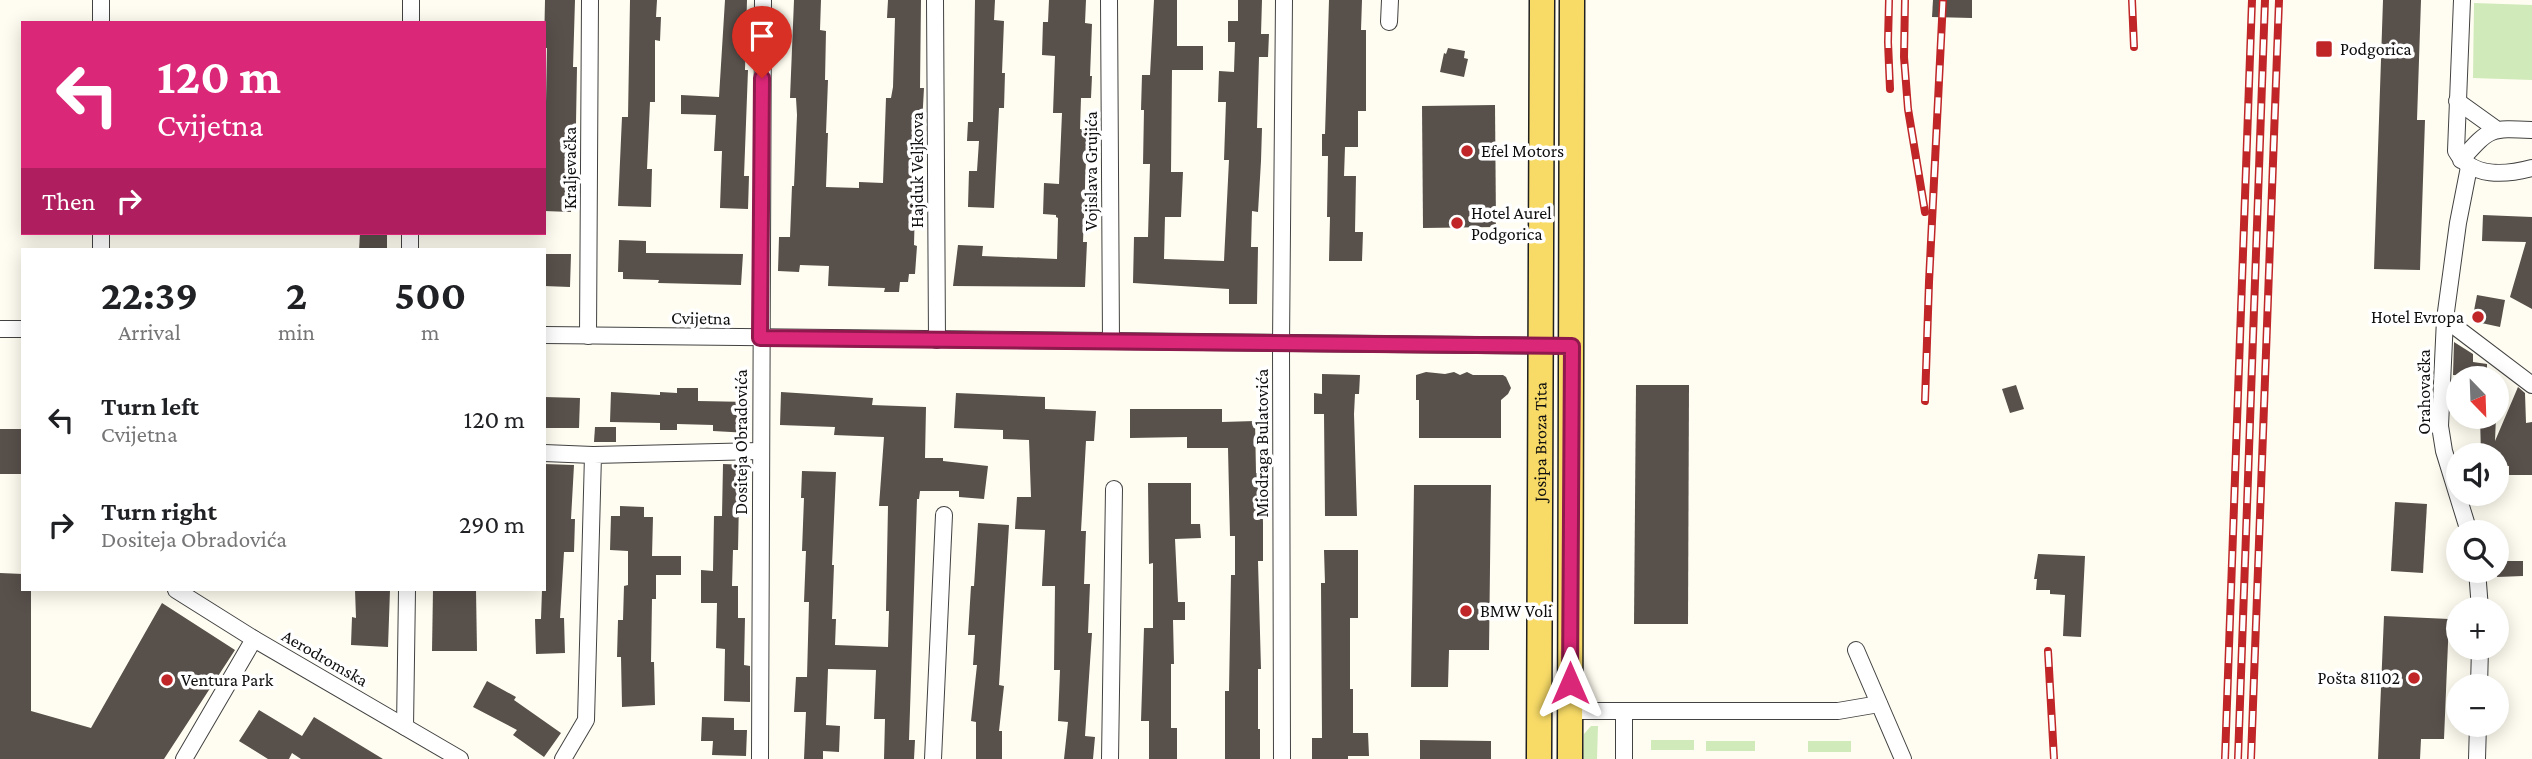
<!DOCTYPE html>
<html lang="en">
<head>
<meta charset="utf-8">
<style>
	body { margin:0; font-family:"Crimson Pro",serif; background:#f6f6f6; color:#202124; height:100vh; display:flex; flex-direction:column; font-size:26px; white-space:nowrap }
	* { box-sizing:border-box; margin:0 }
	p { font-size:23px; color:#757577 }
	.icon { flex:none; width:38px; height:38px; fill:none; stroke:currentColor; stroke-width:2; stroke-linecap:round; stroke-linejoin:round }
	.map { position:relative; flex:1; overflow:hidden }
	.details { position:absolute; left:21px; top:248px; width:525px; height:343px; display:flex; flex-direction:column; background:#fff; border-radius:0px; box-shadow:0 4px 18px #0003 }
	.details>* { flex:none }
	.guide { position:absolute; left:21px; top:21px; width:525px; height:214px; border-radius:0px; box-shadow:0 4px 18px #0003; background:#db2777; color:#fff; overflow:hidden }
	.needle { width:46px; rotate:157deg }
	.tools { position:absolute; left:2446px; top:366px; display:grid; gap:14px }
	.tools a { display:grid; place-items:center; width:63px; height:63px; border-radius:50%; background:#fff; box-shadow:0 4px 18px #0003; font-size:35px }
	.pin { position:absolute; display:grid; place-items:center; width:60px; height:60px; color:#fff; margin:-72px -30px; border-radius:50% 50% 50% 0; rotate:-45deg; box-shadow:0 0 7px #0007 }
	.pin .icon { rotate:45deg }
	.me { position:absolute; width:77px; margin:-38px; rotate:0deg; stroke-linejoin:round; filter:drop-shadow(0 0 5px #0008) }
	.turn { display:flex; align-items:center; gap:24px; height:147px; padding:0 21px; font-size:32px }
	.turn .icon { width:91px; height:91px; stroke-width:2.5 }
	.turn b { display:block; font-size:49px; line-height:60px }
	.then { display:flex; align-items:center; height:66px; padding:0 21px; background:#0003; gap:14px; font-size:26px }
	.eta { display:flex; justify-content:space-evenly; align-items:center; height:119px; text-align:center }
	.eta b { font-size:42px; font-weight:700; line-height:49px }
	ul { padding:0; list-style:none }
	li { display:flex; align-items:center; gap:21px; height:105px; padding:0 21px }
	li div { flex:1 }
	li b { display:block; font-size:26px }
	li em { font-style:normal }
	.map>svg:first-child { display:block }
	.green { fill:#d1eaba }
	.building { fill:#58504b }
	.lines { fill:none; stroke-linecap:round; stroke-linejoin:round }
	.minor-casing { stroke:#424242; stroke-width:18 }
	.primary-casing { stroke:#202020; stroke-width:27 }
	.minor { stroke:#fff; stroke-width:16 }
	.primary { stroke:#f8db67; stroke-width:24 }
	.rail-casing { stroke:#c02627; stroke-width:8 }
	.rail { stroke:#fff; stroke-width:5; stroke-dasharray:16; stroke-linecap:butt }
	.route-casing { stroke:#8e194d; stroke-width:18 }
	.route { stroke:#db2777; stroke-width:12 }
	.poi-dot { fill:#c02627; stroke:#fff; stroke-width:2.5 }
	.labels { text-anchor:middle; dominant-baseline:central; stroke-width:7; stroke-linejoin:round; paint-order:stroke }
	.poi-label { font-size:18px; fill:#0f0f0f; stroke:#fff; text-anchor:start }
	.street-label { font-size:18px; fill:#0f0f0f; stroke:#fff }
</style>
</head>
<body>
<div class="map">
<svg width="2532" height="759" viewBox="0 0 2532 759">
	<rect width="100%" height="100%" fill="#fffdf1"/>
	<g class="green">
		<path d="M2474,3L2532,5V80L2473,78Z"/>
		<path d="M1591,726H1598L1597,759H1583L1584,734Z"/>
		<rect x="1651" y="740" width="43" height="10"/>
		<rect x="1706" y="741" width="49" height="10"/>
		<rect x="1808" y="741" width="43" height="11"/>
	</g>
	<g class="building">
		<path d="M545,0H575L573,67H577L576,123L571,212L544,211L547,48H544Z"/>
		<path d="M630,0H657L656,17H661L660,41L655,40V102H650L647,169H652L651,207L618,206L622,117H628Z"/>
		<path d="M725,0H747L745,70H748L744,176H749L748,209L720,208L722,151H714L716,115L681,114V95L719,97Z"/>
		<path d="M794,0H821L820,30L826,31L825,80H828L826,133H828L826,187L859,188V182L883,183L886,98H891L893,87L895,18H887L888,0H921L920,88H924L922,124H917L914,245L917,246L915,274H909L908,282H900L899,292H884L885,288L828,286L829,266L800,265L799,272L778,271L779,237H790L792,186H794L797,115L796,98H790Z"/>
		<path d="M975,0H995L994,20L1004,21L1002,73H1005L1004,108H999L994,208L968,207L969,171H977L979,141H967L968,122H973Z"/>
		<path d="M1049,0H1086L1085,23L1092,24L1090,76H1092L1091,98H1081L1080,129L1095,130L1093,160L1086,159L1083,242H1087L1085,287L953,286L958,245L983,246L982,256L1057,259L1058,218L1056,217V215L1043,214L1044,183L1059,184L1062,113H1053L1055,56L1042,55L1043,22H1048Z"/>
		<path d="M1154,0H1177V46H1203V70H1172L1171,172H1183L1181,217H1165L1164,259L1224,261L1229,160H1224L1226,102H1218L1219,71L1234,72L1235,42H1228V21H1238V0H1262L1261,34H1269L1268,57H1259L1257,128H1262L1261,161L1258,212L1252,211L1251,247H1258L1257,304H1229V289L1133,283L1134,237H1148L1150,164H1143L1144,110H1141L1142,75H1150Z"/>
		<path d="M1329,0H1362L1361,30H1366V111H1358V147H1345L1344,176H1356L1355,232H1363L1362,261H1329L1330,217H1327L1328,156H1322V134H1325Z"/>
		<path d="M1933,0H1972V18L1932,17Z"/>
		<path d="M2383,0H2421L2417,120H2425L2420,270L2374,269Z"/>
		<path d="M1448,48L1465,51L1464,58L1468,59L1464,77L1440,72L1444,53L1446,54Z"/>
		<path d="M1495,105L1496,227L1423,228L1422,106Z"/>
		<path d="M2483,215L2532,217V309L2510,297L2526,242L2482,241Z"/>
		<path d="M360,233H387V250H359Z"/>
		<path d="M619,240L646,241V253L743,254L741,285L658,283L659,280L623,279V272H618Z"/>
		<path d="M544,254H571L570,287L544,286Z"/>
		<path d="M2477,295L2505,300L2500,327L2472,321Z"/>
		<path d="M2454,342L2473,354V362L2487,364V378L2453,375Z"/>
		<path d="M1426,372L1445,374L1454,372L1460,375L1467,372L1473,375H1503L1506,377L1511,388L1508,394L1501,400V438H1419V400H1416V375Z"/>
		<path d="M1322,374L1360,375L1359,394H1355L1354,414L1357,516H1325L1324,414H1314V393L1322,394Z"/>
		<path d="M1636,385H1689L1688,624H1634Z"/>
		<path d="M2016,385L2024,409L2010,413L2002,389Z"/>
		<path d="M2518,387L2525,393L2526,423L2532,422V475H2509V466H2497V455H2481L2480,416H2496L2495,441Z"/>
		<path d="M677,388H698V401L750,402L749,433L713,431V425L677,424V430H660V423L610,422L611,392L660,395V392L677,393Z"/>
		<path d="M781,392L873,398L872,405L926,407L925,458H943V461L988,466L984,499L959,497V491H920L919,499H917L909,740H915L914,759H884L885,719H874L876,670L828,669L826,725L840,726L839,752L823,751V759H804L806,712H794L796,677H807L809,602H804L806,551H802L804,498H801L802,471L836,472L832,565H834L832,619H836L835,645L888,647L889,611H886L888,506H879L884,437L834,435L835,427L780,425Z"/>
		<path d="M956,393L1045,397V409L1096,411L1094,441H1086L1081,531H1086L1084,584H1090L1088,633H1092L1085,736L1095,737L1093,759H1064L1068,722L1058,721L1060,670H1054L1055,586H1042L1045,530L1015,529L1017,497H1031L1029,440L1003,439V430L954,428Z"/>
		<path d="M544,397L580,398L579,428H544Z"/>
		<path d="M1130,409H1222V422L1255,421L1256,473H1261L1263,522V561H1258L1261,669H1258V729H1260V759H1225V691H1229L1231,575H1235V536H1230L1228,448H1187V437L1130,438Z"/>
		<path d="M595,427H616V442H594Z"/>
		<rect x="0" y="429" width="23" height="45"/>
		<path d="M544,464L574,465L571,519H575L574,552H564L560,618H564L565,653L536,654L535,619H541L542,590H544L546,495H544Z"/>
		<path d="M723,464L748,465V499H739L738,550H733L732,586H738V618H745L744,665L750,666V702L724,701L725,649L716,648L717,603H701V570L713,571L714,516H722Z"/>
		<path d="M1148,483H1191V524H1200L1201,538L1175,539L1178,602H1185V620H1173L1174,664H1171V728H1177V759H1149V721H1141L1144,628H1153V563L1149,564Z"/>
		<path d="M1414,485H1491L1489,650H1449L1448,687H1411Z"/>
		<path d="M2395,502L2427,504L2423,573L2391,571Z"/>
		<path d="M620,506L644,507V517H653L652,556H681V575H656V599H652L651,662H654L655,705L622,707L621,657H617L618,620H623L624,586L628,585V551L610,550L611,516H620Z"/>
		<path d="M978,523L1009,525L999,685L1004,686L999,731H1002V759H976V722L971,721L977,665H973L975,635H968L971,586H974Z"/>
		<path d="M1324,550H1358V618H1350V689H1353V733H1368L1369,756H1348V759H1312V738H1322L1321,583H1325Z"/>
		<path d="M2038,554L2085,556L2081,637L2063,636L2065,595L2050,594V590H2036L2037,579H2034Z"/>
		<path d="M2497,561H2523V576L2497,577Z"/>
		<path d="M0,573L23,574V590H31V711L91,728L162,603L235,650L164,759H0Z"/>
		<path d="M355,590H390L388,647L351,645L352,617L356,618Z"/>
		<path d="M433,590H476L477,651H432Z"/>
		<path d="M2384,616L2449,619L2444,739H2421L2420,759H2378Z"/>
		<path d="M487,681L516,697L514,700L561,733L544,757L513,735L517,730L473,707Z"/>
		<path d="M259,710L302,736L314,717L383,759H301L292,753L289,759H268L239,741Z"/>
		<path d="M702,717L734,718V730H747L746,756L712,755L713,741H701Z"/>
		<path d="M1420,740L1491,741V759H1420Z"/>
	</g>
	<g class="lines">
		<defs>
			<g id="minor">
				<path d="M935,0L937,340"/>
				<path d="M1109,0L1111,341"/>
				<path d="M2462,0L2456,151C2471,178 2506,175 2532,168"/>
				<path d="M1389,22L1390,0"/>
				<path d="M101,23V0"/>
				<path d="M411,23V0"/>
				<path d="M2457,101L2496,129"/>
				<path d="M2461,160C2490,128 2489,128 2532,130"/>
				<path d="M2469,167L2458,223L2445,319L2440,426L2444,451L2469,532"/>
				<path d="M101,233V250"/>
				<path d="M410,250V233"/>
				<path d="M2445,319L2532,385"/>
				<path d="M0,329H23"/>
				<path d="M544,335L1572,346"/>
				<path d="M588,336L590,0"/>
				<path d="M544,453L593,455"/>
				<path d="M2477,570L2480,609"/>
				<path d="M176,590L254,639"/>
				<path d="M1856,650L1903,759"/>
				<path d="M2479,686L2480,648"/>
				<path d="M1570,711H1838L1879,704"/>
				<path d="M405,727L407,590"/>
				<path d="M184,759L254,639L460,759"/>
				<path d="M563,759L586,720L593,455L760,451"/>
				<path d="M760,759L763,0"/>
				<path d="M933,759L944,515"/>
				<path d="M1110,759L1114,489"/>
				<path d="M1282,759L1281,344L1284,0"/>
				<path d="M1624,759V711"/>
				<path d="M2477,759L2478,724"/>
			</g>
			<g id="primary">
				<path id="s1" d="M1539,759L1542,0"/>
				<path d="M1570,759L1572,0"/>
			</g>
		</defs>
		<use href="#minor" class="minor-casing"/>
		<use href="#primary" class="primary-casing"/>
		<use href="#minor" class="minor"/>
		<use href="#primary" class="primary"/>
		<defs>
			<g id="rail">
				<path d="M1889,0L1888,42L1890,89"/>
				<path d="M1905,0L1904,57L1908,109L1925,212"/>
				<path d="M2132,0L2134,47"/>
				<path d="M1925,401L1929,282L1943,0"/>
				<path d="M2048,651L2054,759"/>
				<path d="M2225,759L2252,0"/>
				<path d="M2238,759L2265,0"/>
				<path d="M2251,759L2279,0"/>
			</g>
		</defs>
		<use href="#rail" class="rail-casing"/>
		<use href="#rail" class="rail"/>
	</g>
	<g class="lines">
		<defs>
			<path id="route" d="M762,78L760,338L1572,346L1570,683"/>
		</defs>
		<use href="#route" class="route-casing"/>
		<use href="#route" class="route"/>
	</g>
	<g class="poi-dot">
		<rect x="2315" y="40" width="18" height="18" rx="3.5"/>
		<circle cx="1467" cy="151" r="7"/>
		<circle cx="1457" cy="223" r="7"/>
		<circle cx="2478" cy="317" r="7"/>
		<circle cx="1466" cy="611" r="7"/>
		<circle cx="2414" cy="678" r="7"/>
		<circle cx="167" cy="680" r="7"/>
	</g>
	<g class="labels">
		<g class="poi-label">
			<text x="2340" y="49">Podgorica</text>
			<text x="1481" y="151">Efel Motors</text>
			<text x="1471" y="213">Hotel Aurel<tspan x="1471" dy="21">Podgorica</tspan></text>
			<text x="2464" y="317" text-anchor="end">Hotel Evropa</text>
			<text x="1480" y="611">BMW Voli</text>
			<text x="2400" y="678" text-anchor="end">Pošta 81102</text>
			<text x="181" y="680">Ventura Park</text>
		</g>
		<g class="street-label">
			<text transform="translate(570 168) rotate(-90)">Kraljevačka</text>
			<text transform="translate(917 170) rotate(-90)">Hajduk Veljkova</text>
			<text transform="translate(1091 171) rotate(-90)">Vojislava Grujića</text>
			<text transform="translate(701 318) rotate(1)">Cvijetna</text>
			<text transform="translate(2424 392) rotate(-90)">Orahovačka</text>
			<text transform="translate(741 442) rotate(-90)">Dositeja Obradovića</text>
			<text stroke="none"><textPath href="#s1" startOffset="317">Josipa Broza Tita</textPath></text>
			<text transform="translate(1262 443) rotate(-90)">Miodraga Bulatovića</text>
			<text transform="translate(325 658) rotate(30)">Aerodromska</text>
		</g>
	</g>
</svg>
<div class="tools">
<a><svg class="needle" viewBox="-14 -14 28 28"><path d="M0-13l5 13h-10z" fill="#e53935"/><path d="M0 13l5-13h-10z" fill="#757577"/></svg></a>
<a><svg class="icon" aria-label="sound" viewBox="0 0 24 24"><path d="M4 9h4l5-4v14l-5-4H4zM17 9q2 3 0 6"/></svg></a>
<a><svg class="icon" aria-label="search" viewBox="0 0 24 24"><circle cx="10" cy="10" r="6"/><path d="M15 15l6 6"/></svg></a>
<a>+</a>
<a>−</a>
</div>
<div class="pin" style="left:762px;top:78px;background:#d93025"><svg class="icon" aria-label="arrive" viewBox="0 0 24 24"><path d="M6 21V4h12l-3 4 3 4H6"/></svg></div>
<svg class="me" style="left:1570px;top:683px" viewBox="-20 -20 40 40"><path d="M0-17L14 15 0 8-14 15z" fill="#db2777" stroke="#fff" stroke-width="4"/></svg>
<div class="guide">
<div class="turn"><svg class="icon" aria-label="left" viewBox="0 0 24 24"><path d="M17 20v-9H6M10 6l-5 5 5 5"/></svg><div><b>120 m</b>Cvijetna</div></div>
<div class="then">Then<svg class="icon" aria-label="right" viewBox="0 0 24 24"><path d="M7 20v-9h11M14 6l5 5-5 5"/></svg></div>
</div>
<section class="details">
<div class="eta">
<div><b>22:39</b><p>Arrival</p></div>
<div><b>2</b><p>min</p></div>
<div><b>500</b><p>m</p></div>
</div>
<ul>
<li><svg class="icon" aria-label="left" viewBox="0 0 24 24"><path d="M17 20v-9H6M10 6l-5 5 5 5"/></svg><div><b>Turn left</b><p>Cvijetna</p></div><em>120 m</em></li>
<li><svg class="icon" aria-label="right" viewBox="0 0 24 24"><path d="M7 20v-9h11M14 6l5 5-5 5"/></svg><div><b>Turn right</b><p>Dositeja Obradovića</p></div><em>290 m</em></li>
</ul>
</section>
</div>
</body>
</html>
